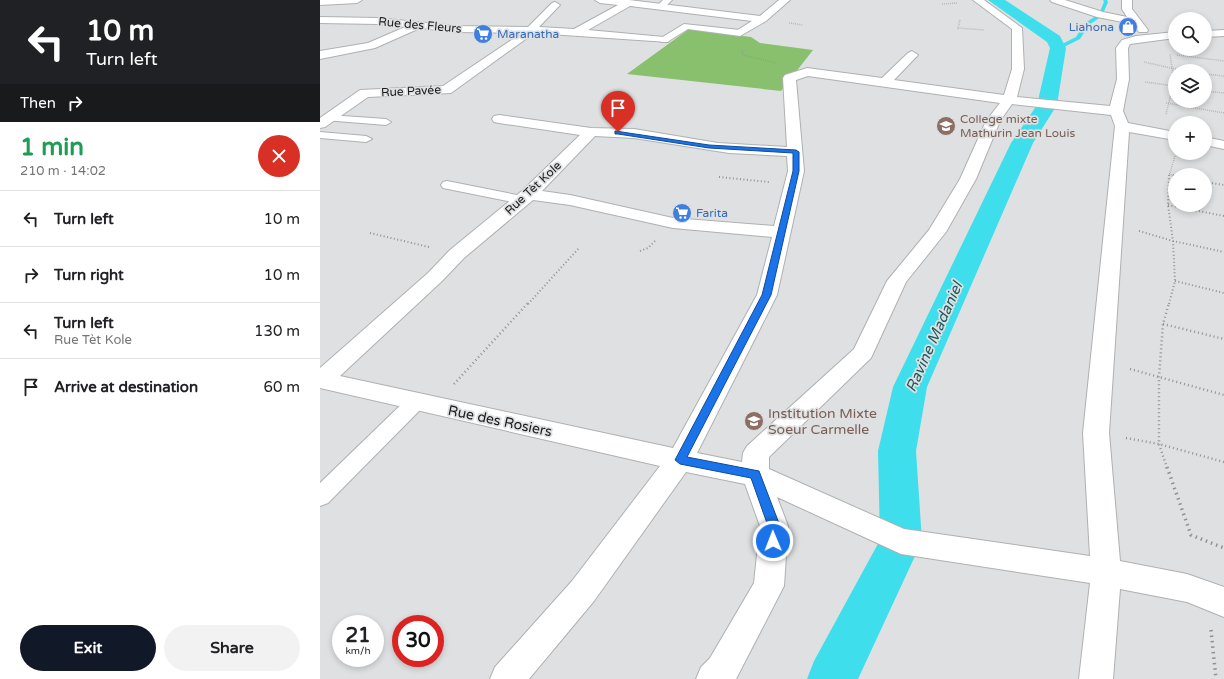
<!DOCTYPE html>
<html lang="en">
<head>
<meta charset="utf-8">
<style>
	body { margin:0; font-family:"Varela Round",sans-serif; background:#f2f2f2; color:#202124; height:100vh; display:flex; flex-direction:column; font-size:15px; white-space:nowrap }
	* { box-sizing:border-box; margin:0 }
	p { font-size:13px; color:#757577 }
	.icon { flex:none; width:22px; height:22px; fill:none; stroke:currentColor; stroke-width:2; stroke-linecap:round; stroke-linejoin:round }
	.map { position:relative; flex:1; overflow:hidden }
	.panel { display:flex; flex-direction:column; background:#fff; width:320px }
	.panel>* { flex:none }
	.hud { background:#202124; color:#fff; overflow:hidden }
	.buttons { position:absolute; left:848px; top:12px; display:grid; gap:8px }
	.buttons a { display:grid; place-items:center; width:44px; height:44px; border-radius:50%; background:#fff; box-shadow:0 2px 6px #0003; font-size:20px }
	.speed { position:absolute; left:12px; top:615px; display:flex; gap:8px; font-size:20px; font-weight:700; text-align:center }
	.speed>* { display:grid; place-content:center; width:52px; height:52px; border-radius:50%; background:#fff; box-shadow:0 2px 6px #0003; line-height:1 }
	.speed small { font-size:10px; font-weight:400 }
	.speed .limit { border:6px solid #d22; background:#fff; color:#111 }
	.pin { position:absolute; display:grid; place-items:center; width:34px; height:34px; color:#fff; margin:-41px -17px; border-radius:50% 50% 50% 0; rotate:-45deg; box-shadow:0 0 4px #0007 }
	.pin .icon { rotate:45deg }
	.me { position:absolute; width:44px; margin:-22px; rotate:359deg; stroke-linejoin:round; filter:drop-shadow(0 0 3px #0008) }
	.turn { display:flex; align-items:center; gap:14px; height:84px; padding:0 20px; font-size:18px }
	.turn .icon { width:52px; height:52px; stroke-width:2.5 }
	.turn b { display:block; font-size:28px; line-height:34px }
	.then { display:flex; align-items:center; height:38px; padding:0 20px; background:#0003; gap:8px; font-size:15px }
	.round { display:grid; place-items:center; flex:none; width:42px; height:42px; border-radius:21px; background:#f2f2f2 }
	.overview { display:flex; align-items:center; justify-content:space-between; height:68px; padding:0 20px }
	h1 { font-size:24px; font-weight:700; line-height:30px; color:#1e9e55 }
	.button { display:flex; gap:8px; margin-top:auto; padding:8px 20px }
	.button a { flex:1; height:46px; border-radius:24px; background:#111827; color:#fff; font-size:16px; font-weight:700; line-height:46px; text-align:center }
	.button a+a { background:#f2f2f2; color:#202124 }
	ul { padding:0; list-style:none }
	li { display:flex; align-items:center; gap:12px; height:56px; padding:0 20px; border-top:1px solid #e0e0e0 }
	li div { flex:1 }
	li b { display:block; font-size:15px }
	li em { font-style:normal }
	main { display:flex; flex:1; min-height:0 }
	.map>svg:first-child { display:block }
	.green { fill:#88c06d }
	.lines { fill:none; stroke-linecap:round; stroke-linejoin:round }
	.stream { fill:#3fdeed; fill-rule:evenodd }
	.canal { fill:#3fdeed; fill-rule:evenodd }
	.lane-casing { stroke:#afb0b1; stroke-width:2 }
	.street-casing { stroke:#afb0b1; stroke-width:2 }
	.path-far3 { stroke:#909191; stroke-width:1.5; stroke-dasharray:0.5 1.5; stroke-linecap:butt }
	.path-far2 { stroke:#909191; stroke-width:2; stroke-dasharray:1 2.5; stroke-linecap:butt }
	.path-far1 { stroke:#909191; stroke-width:2.5; stroke-dasharray:1 3; stroke-linecap:butt }
	.path { stroke:#909191; stroke-width:3.5; stroke-dasharray:1.5 4; stroke-linecap:butt }
	.lane { fill:#fff; fill-rule:evenodd }
	.street { fill:#fff; fill-rule:evenodd }
	.route { fill:#1a73e8; stroke:#114b97 }
	.labels { text-anchor:middle; dominant-baseline:central; stroke-width:3.5; stroke-linejoin:round; paint-order:stroke }
	.far-street-label { font-size:12px; fill:#1b1b1b; stroke:#dfe0e1 }
	.far-shop-label { font-size:12px; fill:#366cbe; stroke:#dfe0e1; text-anchor:start }
	.far-education-label { font-size:12px; fill:#785e54; stroke:#dfe0e1; text-anchor:start }
	.education-label { font-size:14px; fill:#785e54; stroke:#dfe0e1; text-anchor:start }
	.street-label { font-size:14px; fill:#1b1b1b; stroke:#dfe0e1 }
	.water-label { font-size:15px; font-style:italic; fill:#1a5a60; stroke:#dfe0e1 }
</style>
</head>
<body>
<main>
<section class="panel">
<div class="hud">
<div class="turn"><svg class="icon" aria-label="left" viewBox="0 0 24 24"><path d="M17 20v-9H6M10 6l-5 5 5 5"/></svg><div><b>10 m</b>Turn left</div></div>
<div class="then">Then<svg class="icon" aria-label="right" viewBox="0 0 24 24"><path d="M7 20v-9h11M14 6l5 5-5 5"/></svg></div>
</div>
<div class="overview"><div><h1>1 min</h1><p>210 m · 14:02</p></div><a class="round" style="background:#d93025;color:#fff"><svg class="icon" aria-label="close" viewBox="0 0 24 24"><path d="M6 6l12 12M18 6L6 18"/></svg></a></div>
<ul>
<li><svg class="icon" aria-label="left" viewBox="0 0 24 24"><path d="M17 20v-9H6M10 6l-5 5 5 5"/></svg><div><b>Turn left</b></div><em>10 m</em></li>
<li><svg class="icon" aria-label="right" viewBox="0 0 24 24"><path d="M7 20v-9h11M14 6l5 5-5 5"/></svg><div><b>Turn right</b></div><em>10 m</em></li>
<li><svg class="icon" aria-label="left" viewBox="0 0 24 24"><path d="M17 20v-9H6M10 6l-5 5 5 5"/></svg><div><b>Turn left</b><p>Rue Tèt Kole</p></div><em>130 m</em></li>
<li><svg class="icon" aria-label="arrive" viewBox="0 0 24 24"><path d="M6 21V4h12l-3 4 3 4H6"/></svg><div><b>Arrive at destination</b></div><em>60 m</em></li>
</ul>
<div class="button"><a>Exit</a><a>Share</a></div>
</section>
<div class="map">
<svg width="904" height="679" viewBox="0 0 904 679">
	<rect width="100%" height="100%" fill="#dfe0e1"/>
	<path class="green" d="M369,29L431,37L440,43L493,50L461,91L307,74Z"/>
	<g class="lines">
		<path class="stream" d="M783,0H787L788,2L782,16L769,25L760,39L740,49H736V47L756,37L765,23L779,14L784,2Z"/>
		<path class="canal" d="M668,0H685L740,36L746,48L737,105L713,143L607,387L596,451L602,541L538,679H487L494,661L560,540L558,451L573,387L691,143L717,105L730,48L727,42Z"/>
		<defs>
			<g id="lane">
				<path d="M343,0H352L344,8H338L337,6Z"/>
				<path d="M364,24L420,30L424,33L420,36L368,29L347,42H341V38Z"/>
				<path d="M8,115L66,119L71,122L66,125L4,120L3,118L4,116Z"/>
				<path d="M0,132L46,136L52,139L46,142L0,138Z"/>
				<path d="M127,181L202,196L209,200L202,204L123,188L121,185L123,182Z"/>
				<path d="M96,395L103,397L105,402L103,407L8,503L0,506V483L89,397Z"/>
			</g>
			<g id="street">
				<path d="M0,0H42L37,3L0,5Z"/>
				<path d="M275,0H309L440,16L459,0H470L446,21L420,36L415,33L416,31L432,21L310,6L268,30L344,37L348,38L350,40L348,42L214,33L131,93L48,97L5,127L0,128V118L40,90L123,86L202,33L136,32L100,28L55,48L0,59V51L48,43L85,27L58,24L0,23V17L58,18L136,26L208,27L232,3L235,2L240,5L219,27L254,29L298,5L280,3Z"/>
				<path d="M653,0H664L702,28L704,69L697,97L790,106L797,79L796,48L802,40L816,36L855,32V38L810,44L808,48L809,79L803,111L808,123L855,132V140L809,132L789,433L800,561L867,574L904,587V617L867,602L800,589L793,679H759L770,583L581,554L457,497L468,526L464,586L416,679H376L381,667L390,658L434,583L440,526L425,484L366,472L274,601L209,679H170L175,667L252,581L340,466L0,388V368L108,273L130,250L203,190L260,135L179,123L174,122L172,119L174,116L179,115L271,128L314,129L398,143L467,147L463,78L465,75L487,68L562,78L588,53L592,51L598,55L574,80L684,95L692,69V29ZM488,76L680,103L666,121L640,179L609,230L567,281L534,349L427,446L423,453L422,462L377,453L457,295L484,171L476,80ZM692,104L791,115L795,126L763,433L770,556L584,529L449,469V457L551,358L586,282L626,232L656,179L680,121ZM275,136L314,138L409,153L467,156L468,171L454,226L353,218L250,195L222,191ZM213,200L250,205L353,228L452,237L437,295L353,448L20,376L122,281L144,258Z"/>
				<path d="M730,0H745L783,12L807,17L802,9V0H812V9L828,30L827,32H819L813,24L777,17L732,2Z"/>
				<path d="M904,30V36L885,37V31Z"/>
				<path d="M885,137L904,141V149L885,145Z"/>
			</g>
		</defs>
		<use href="#lane" class="lane-casing"/>
		<use href="#street" class="street-casing"/>
		<g class="path-far3">
			<path d="M622,4L637,3"/>
			<path d="M640,20L638,28L664,30"/>
			<path d="M469,23L483,25"/>
			<path d="M422,50L423,55L456,63"/>
			<path d="M857,55L904,61"/>
			<path d="M824,62L865,71"/>
			<path d="M885,74L904,76"/>
			<path d="M825,82L855,86"/>
			<path d="M885,91L904,93"/>
			<path d="M846,103L904,113"/>
			<path d="M846,114L854,82L850,54"/>
			<path d="M849,174L855,176"/>
			<path d="M849,176L855,156"/>
		</g>
		<g class="path-far2">
			<path d="M853,175L855,176"/>
			<path d="M399,177L449,182"/>
			<path d="M885,182L904,185"/>
			<path d="M848,205L904,216"/>
			<path d="M819,231L853,241L904,252"/>
			<path d="M50,233L109,247"/>
			<path d="M320,251L328,248L336,240"/>
			<path d="M855,281L904,293"/>
			<path d="M208,304L259,248"/>
			<path d="M849,304L855,281L853,241L848,205L849,175"/>
		</g>
		<g class="path-far1">
			<path d="M843,324L904,339"/>
			<path d="M810,369L904,395"/>
			<path d="M134,384L208,303"/>
			<path d="M806,438L839,444L904,462"/>
			<path d="M847,468L839,444V377L843,324L849,303"/>
		</g>
		<g class="path">
			<path d="M847,467L871,535L904,548"/>
			<path d="M891,630L896,679"/>
		</g>
		<use href="#lane" class="lane"/>
		<use href="#street" class="street"/>
	</g>
	<path class="route" d="M295,131L389,145L476,150L479,152V171L451,295L367,457L439,471L460,526L457,545L453,546L448,545L447,541L448,526L431,478L360,464L355,460L442,295L473,171V153L389,148L298,134H295Z"/>
	<defs>
		<symbol id="shop-disc" viewBox="-11 -11 22 22"><circle r="9.5" fill="#3f7fe0" stroke="#dfe0e1"/><path d="M-5-2.5h2.3a2.7 3.5 0 0 1 5.4 0H5L5.5 6h-11ZM-1.5-2.5h3a1.5 2.3 0 0 0-3 0Z" fill="#fff"/></symbol>
		<symbol id="supermarket-disc" viewBox="-11 -11 22 22"><circle r="9.5" fill="#3f7fe0" stroke="#dfe0e1"/><path d="M-6-5.5h2.5l.6 2H6L4.5 2H-2.5L-4.4-4H-6ZM-1.5 3.2a1.3 1.3 0 1 0 .1 0ZM3 3.2a1.3 1.3 0 1 0 .1 0Z" fill="#fff"/></symbol>
		<symbol id="school-disc" viewBox="-11 -11 22 22"><circle r="9.5" fill="#8d6e63" stroke="#dfe0e1"/><path d="M0-5L7-2L0 1L-7-2ZM-4 1L0 2.5L4 1V4Q0 6-4 4Z" fill="#fff"/></symbol>
	</defs>
	<g fill-rule="evenodd">
		<use href="#shop-disc" x="797" y="16" width="22" height="22"/>
		<use href="#supermarket-disc" x="152" y="23" width="22" height="22"/>
		<use href="#school-disc" x="615" y="115" width="22" height="22"/>
		<use href="#supermarket-disc" x="351" y="202" width="22" height="22"/>
		<use href="#school-disc" x="423" y="410" width="22" height="22"/>
	</g>
	<g class="labels">
		<g class="far-street-label">
			<text transform="translate(100 25) rotate(5)">Rue des Fleurs</text>
			<text transform="translate(91 91) rotate(-3)">Rue Pavée</text>
			<text transform="translate(213 188) rotate(-43)">Rue Tèt Kole</text>
		</g>
		<g class="far-shop-label">
			<text x="794" y="27" text-anchor="end">Liahona</text>
			<text x="177" y="34">Maranatha</text>
			<text x="376" y="213">Farita</text>
		</g>
		<g class="far-education-label">
			<text x="640" y="119">College mixte<tspan x="640" dy="14">Mathurin Jean Louis</tspan></text>
		</g>
		<g class="education-label">
			<text x="448" y="413">Institution Mixte<tspan x="448" dy="16">Soeur Carmelle</tspan></text>
		</g>
		<g class="street-label">
			<text transform="translate(180 421) rotate(12)">Rue des Rosiers</text>
		</g>
		<g class="water-label">
			<text transform="translate(614 337) rotate(-66)">Ravine Madaniel</text>
		</g>
	</g>
</svg>
<div class="buttons">
<a><svg class="icon" aria-label="search" viewBox="0 0 24 24"><circle cx="10" cy="10" r="6"/><path d="M15 15l6 6"/></svg></a>
<a><svg class="icon" aria-label="layers" viewBox="0 0 24 24"><path d="M12 4l9 5-9 5-9-5zM3 14l9 5 9-5"/></svg></a>
<a>+</a>
<a>−</a>
</div>
<div class="speed"><div>21<small>km/h</small></div><div class="limit">30</div></div>
<div class="pin" style="left:298px;top:132px;background:#d93025"><svg class="icon" aria-label="arrive" viewBox="0 0 24 24"><path d="M6 21V4h12l-3 4 3 4H6"/></svg></div>
<svg class="me" style="left:453px;top:541px" viewBox="-20 -20 40 40"><circle r="17" fill="#1a73e8" stroke="#fff" stroke-width="3"/><path d="M0-11L8 9 0 5-8 9z" fill="#fff"/></svg>
</div>
</main>
</body>
</html>
